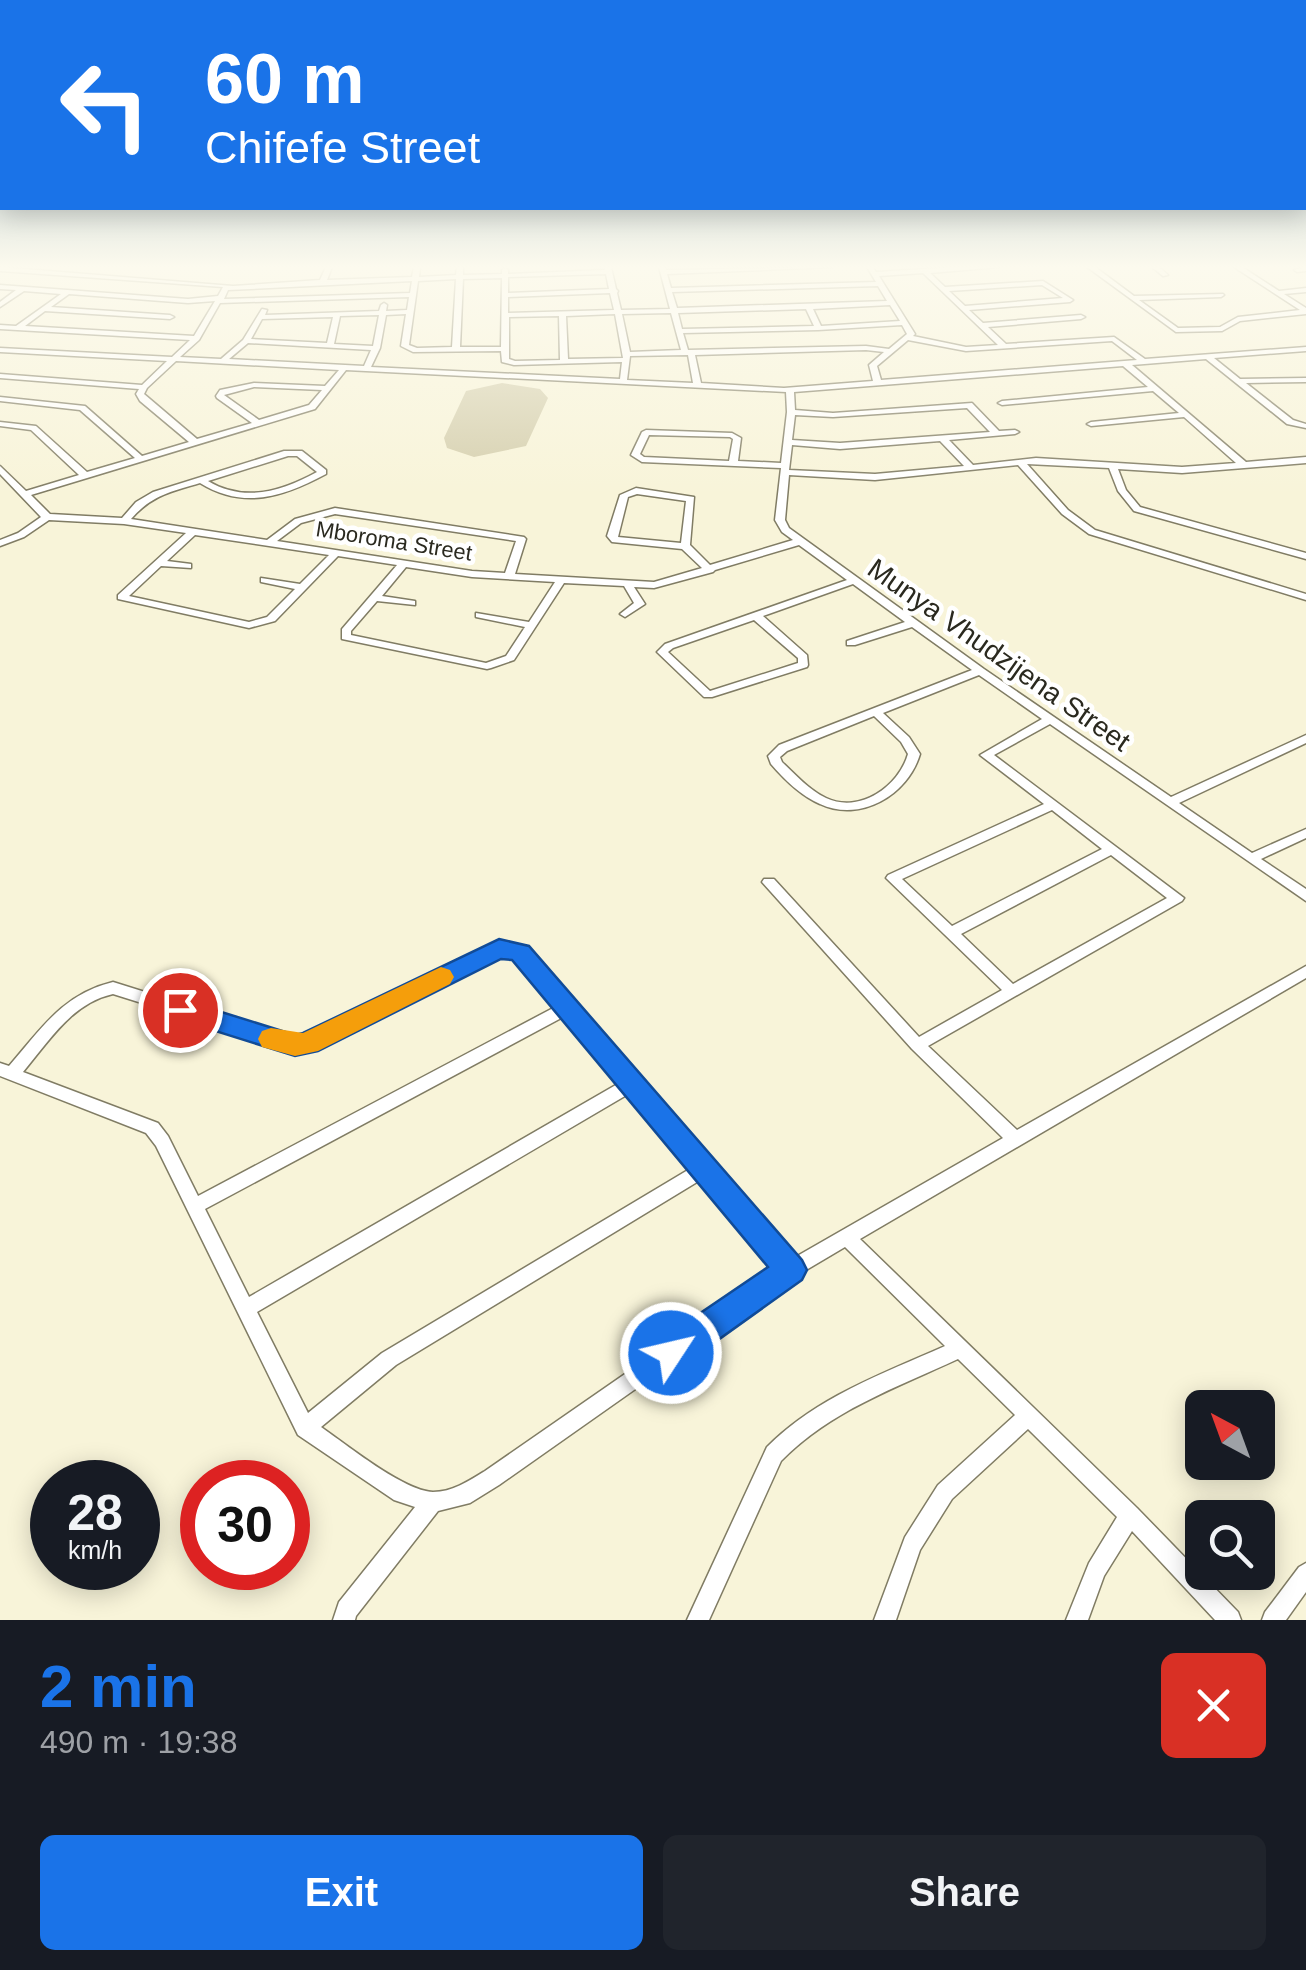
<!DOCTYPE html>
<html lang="en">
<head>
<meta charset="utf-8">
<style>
	body { margin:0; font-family:Helvetica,sans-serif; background:#20242c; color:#f1f3f6; height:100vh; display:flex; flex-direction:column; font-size:38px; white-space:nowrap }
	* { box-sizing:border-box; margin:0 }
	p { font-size:32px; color:#9ea1a6 }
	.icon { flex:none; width:55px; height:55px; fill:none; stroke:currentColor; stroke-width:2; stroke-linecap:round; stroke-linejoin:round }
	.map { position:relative; height:1620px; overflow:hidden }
	.panel { display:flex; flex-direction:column; background:#171b24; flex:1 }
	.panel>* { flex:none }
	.banner { position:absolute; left:0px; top:0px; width:1308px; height:210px; box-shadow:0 5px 25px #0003; background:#1a73e8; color:#fff; overflow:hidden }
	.needle { width:65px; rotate:319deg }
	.controls { position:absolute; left:1185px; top:1390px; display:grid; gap:20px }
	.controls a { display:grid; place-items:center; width:90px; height:90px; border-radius:15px; background:#171b24; box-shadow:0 5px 25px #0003; font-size:50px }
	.speed { position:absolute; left:30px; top:1460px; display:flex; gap:20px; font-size:50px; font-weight:700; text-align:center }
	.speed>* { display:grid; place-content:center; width:130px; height:130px; border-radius:50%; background:#171b24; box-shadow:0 5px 25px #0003; line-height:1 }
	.speed small { font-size:25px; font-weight:400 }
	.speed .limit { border:15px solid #d22; background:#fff; color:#111 }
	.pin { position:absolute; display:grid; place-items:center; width:85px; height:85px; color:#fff; margin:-42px; border:5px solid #fff; border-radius:50%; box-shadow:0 2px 10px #0007 }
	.me { position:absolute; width:110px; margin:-55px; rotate:55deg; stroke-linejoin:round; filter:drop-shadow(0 0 8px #0008) }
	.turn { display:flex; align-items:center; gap:35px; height:210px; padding:0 40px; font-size:45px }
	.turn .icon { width:130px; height:130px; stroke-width:2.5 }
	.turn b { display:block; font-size:70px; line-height:85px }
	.round { display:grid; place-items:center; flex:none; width:105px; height:105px; border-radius:15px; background:#20242c }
	.overview { display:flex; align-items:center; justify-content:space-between; height:170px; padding:0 40px }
	h1 { font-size:60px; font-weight:700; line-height:75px; color:#1a73e8 }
	.primary-button { display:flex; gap:20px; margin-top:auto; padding:20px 40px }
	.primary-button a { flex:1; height:115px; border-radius:15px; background:#1a73e8; color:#fff; font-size:40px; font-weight:700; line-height:115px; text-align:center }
	.primary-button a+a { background:#20242c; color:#f1f3f6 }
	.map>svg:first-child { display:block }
	.green { fill:#d5cfae }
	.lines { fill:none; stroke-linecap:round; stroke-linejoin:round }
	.minor-casing { stroke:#807c64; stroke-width:3 }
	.minor { fill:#fff; fill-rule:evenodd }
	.route { fill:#1a73e8; stroke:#114b97; stroke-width:2.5 }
	.slow { fill:#f59e0b }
	.labels { text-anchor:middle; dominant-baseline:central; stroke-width:9; stroke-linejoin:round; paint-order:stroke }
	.far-street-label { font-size:22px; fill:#2a291f; stroke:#fff }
	.street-label { font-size:28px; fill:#2a291f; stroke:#fff }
</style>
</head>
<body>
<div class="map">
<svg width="1306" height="1620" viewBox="0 0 1306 1620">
	<rect width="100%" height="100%" fill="#f8f4d9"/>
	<path class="green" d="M502,383L540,389L548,398L526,446L474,457L447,448L444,438L466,391Z"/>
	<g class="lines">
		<defs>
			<g id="minor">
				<path d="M0,267L233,286L320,280L326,267H332L327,280L412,277L414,267H420L419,277L456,275L457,267H463V275L502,274V270L505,268L508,270V274L605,270V267H611L616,289L618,291L617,293L621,310L670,309L659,267H665L666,270L832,267L667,274L671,288L876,282L867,267H873L876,272L957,267H999L930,273L945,287L1043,281L1073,300L1070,302L969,310L983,323L1081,315L1085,317L1081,319L988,327L1006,344L1114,337L1145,359L1306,347V351L1214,358L1240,379L1306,378V382L1246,383L1293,420L1306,424V428L1287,424L1206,359L1132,365L1246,462L1306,457V463L1182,473L1118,469L1126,490L1140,507L1306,553V559L1134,511L1118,491L1109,468L1027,464L1068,510L1095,530L1306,594V600L1089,534L1062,514L1018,465L875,480L789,475L785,520L789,528L984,669L1171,797L1306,735V743L1179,803L1252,853L1306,829V838L1261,859L1306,889V901L1050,724L994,755L1184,898L1182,901L928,1046L1017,1130L1306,966V978L860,1239L1137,1508L1238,1612L1241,1620H1215L1132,1531L1104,1576L1088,1620H1066L1089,1563L1117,1517L1028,1429L952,1499L920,1550L896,1620H874L905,1537L938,1485L1015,1415L958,1359C895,1388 830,1411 781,1461L709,1620H687L767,1447C817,1397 882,1374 945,1346L845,1247L796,1276L499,1485L470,1503L438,1511L356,1616L355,1620H333L339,1602L415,1507L394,1500L298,1435L156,1146L146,1133L0,1076V1063L9,1066C41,1029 63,994 113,982L295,1039L305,1037L494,945C503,943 516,946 525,948L792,1259L1003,1138L912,1049L762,882L764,879H774L919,1037L1002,990L886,878L888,875L1044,804L980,755L1042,719L979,675L883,713L909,737L920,754C908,795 860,823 820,804C801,796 784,779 771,764L768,756L779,745L972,670L912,627L855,645H847V641L905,622L853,584L763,616L807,655L808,665L807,667L712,697H704L657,652L665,644L847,580L799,545L715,570L713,572L654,588L634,587L645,604L625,617L620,614L634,603L624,586L564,583L514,660L491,668L487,669L342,639V629L397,565L338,556L275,621L249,628L118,599V595L186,533L124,524L49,520L24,537L0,546V540L18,533L41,517L0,474V466L26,491L79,475L31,430L0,426V422L36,426L87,472L135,458L80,410L0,401V397L85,406L142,456L189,442L140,401L136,394L139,389L0,378V374L142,385L167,361L0,352V348L172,357L190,340L0,329V325L16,326L61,294L24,291L0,307V302L16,290L0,289V285L188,299L218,296L223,287L0,271ZM923,273L998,345L966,347L913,336L915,334L879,276ZM606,274L609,289L508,293V277ZM502,278L501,347H460L463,279ZM456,279L452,347L417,348L409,345L418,281ZM412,281L410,293L224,299L228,290ZM1042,285L1063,298L965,306L949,291ZM878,286L887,301L677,308L672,292ZM610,293L614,310L508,313V297ZM69,294L188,303L215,301L194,336L25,326L45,311L170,319L174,317L170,315L51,307ZM409,297L407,310L386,311L387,305L384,303L381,305L379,311L265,315L267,310L262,309L243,340L221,359L180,357L199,340L220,303ZM890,305L900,321L821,326L813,309ZM806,309L814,326L682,329L678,313ZM671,313L681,350L630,352L622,314ZM406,314L401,346L413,352L501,351L502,362L514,365L622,362L620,379L371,367L380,348L386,315ZM615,314L623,358L568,359L566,316ZM379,315L373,346L334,344L340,316ZM559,316L560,360L515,361L509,359V317ZM333,317L327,343L251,339L262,319ZM902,325L907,334L889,349L866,346L688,350L683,333L818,330ZM908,340L966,351L1112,341L1137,360L881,380L877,366ZM248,343L371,350L364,366L229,359ZM866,350L884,352L869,365L873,381L784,388L701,383L695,355ZM688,355L693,383L627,380L630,356ZM176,361L339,370L325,386L254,383L220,390L216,396L217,398L252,423L197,439L144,394L147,388ZM1123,366L1148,387L1002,401L998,403L1002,405L1153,391L1179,413L1091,422L1087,424L1091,426L1184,417L1236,463L1182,467L1036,458L973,465L949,440L1015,434L1019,432L1015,430L999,431L972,403L833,413L795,410L794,392ZM346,370L786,392L787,412L781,463L738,461L741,438L732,433L646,430L642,432L631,455L642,462L781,468L775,520L782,532L793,540L710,565L690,545L694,497L636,488L620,495L607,536L612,542L682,549L702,568L654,582L515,574L526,539L524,537L335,508L295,519L267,540L131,519C152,495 170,492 200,483C244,510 283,497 326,474V470L302,451H284L153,492L136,502L122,518L50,514L31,495L315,409ZM254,387L322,390L309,405L259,420L224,395ZM967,408L990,432L840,443L792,440L795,415L833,417ZM649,435L730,437L733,439L729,461L644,457L640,454ZM940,441L964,466L875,474L789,470L792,445L840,449ZM288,456H297L317,472C282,491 245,503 208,481ZM637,494L686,501L681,543L618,537L628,497ZM335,514L516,541L505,573L472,571L277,541L301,523ZM195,535L329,555L300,584L261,578V582L295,589L267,617L249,622L129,596L161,566L191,568V564L167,561ZM406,567L472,577L555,582L529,622L476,613V617L525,627L506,656L486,663L351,635V631L377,601L415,605V601L382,596ZM754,620L798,658V663L710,691L668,652L673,648ZM874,716L901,742L908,754C899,786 860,814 826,798C809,790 796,775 782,762L780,757L787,751ZM1052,810L1102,849L952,926L902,879ZM1111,855L1167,898L1013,984L961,934ZM500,954L516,957L557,1006L198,1196L168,1136L158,1123L23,1072C49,1041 72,1003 113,994L295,1051L313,1047ZM565,1016L621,1082L249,1297L205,1209ZM630,1093L693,1167L382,1353L308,1413L257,1312ZM702,1179L778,1268L485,1471C469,1481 452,1492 433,1492C404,1491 347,1445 321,1427L396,1365Z"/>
				<path d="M1087,267H1095L1134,296L1223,294L1224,295L1221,297L1139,300L1178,328L1220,327L1238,317L1300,310L1234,267H1242L1279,291L1306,288V292L1284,294L1306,308V314L1240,321L1222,331L1176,332Z"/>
				<path d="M1152,267H1159L1168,275L1163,276Z"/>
				<path d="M1306,267V271L1297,272L1294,270Z"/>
				<path d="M1306,1563V1592L1286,1620H1262L1265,1612L1299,1567Z"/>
			</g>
		</defs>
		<use href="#minor" class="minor-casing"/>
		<use href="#minor" class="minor"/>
	</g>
	<linearGradient id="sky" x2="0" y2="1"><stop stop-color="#8caab6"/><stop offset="0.54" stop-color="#fcfaee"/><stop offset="1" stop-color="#fcfaee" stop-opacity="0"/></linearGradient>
	<rect width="1306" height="494" fill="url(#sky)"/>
	<path class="route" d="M499,939L529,946L802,1260L807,1270L802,1280L683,1365L671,1369L659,1365L654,1353L659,1341L768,1267L512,960L501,959L318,1051L295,1056L171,1017L167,1010L171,1002L180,999L295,1035L303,1033Z"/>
	<path class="slow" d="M441,967L450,970L454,977L450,984L318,1051L295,1056L262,1047L258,1039L262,1031L271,1028L303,1033Z"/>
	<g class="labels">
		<g class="far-street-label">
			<text transform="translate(394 541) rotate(9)">Mboroma Street</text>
		</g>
		<g class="street-label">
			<text transform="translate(999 655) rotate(35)">Munya Vhudzijena Street</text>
		</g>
	</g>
</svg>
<div class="controls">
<a><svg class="needle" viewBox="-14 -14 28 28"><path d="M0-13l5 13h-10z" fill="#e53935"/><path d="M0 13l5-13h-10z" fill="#9ea1a6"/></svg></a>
<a><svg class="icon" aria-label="search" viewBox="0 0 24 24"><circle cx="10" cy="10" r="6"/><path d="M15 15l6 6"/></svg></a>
</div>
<div class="speed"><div>28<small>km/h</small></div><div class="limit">30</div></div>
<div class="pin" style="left:180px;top:1010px;background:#d93025"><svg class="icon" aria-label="arrive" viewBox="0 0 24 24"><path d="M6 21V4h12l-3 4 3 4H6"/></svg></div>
<svg class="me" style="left:671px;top:1353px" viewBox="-20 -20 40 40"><circle r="17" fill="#1a73e8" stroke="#fff" stroke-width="3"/><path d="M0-11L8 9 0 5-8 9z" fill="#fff"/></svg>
<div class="banner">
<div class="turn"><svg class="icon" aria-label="left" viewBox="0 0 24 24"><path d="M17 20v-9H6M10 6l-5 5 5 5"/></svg><div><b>60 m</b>Chifefe Street</div></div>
</div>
</div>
<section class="panel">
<div class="overview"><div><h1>2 min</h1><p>490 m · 19:38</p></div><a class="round" style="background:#d93025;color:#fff"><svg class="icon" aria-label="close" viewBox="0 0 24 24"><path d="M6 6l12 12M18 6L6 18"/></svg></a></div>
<div class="primary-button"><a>Exit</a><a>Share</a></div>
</section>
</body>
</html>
